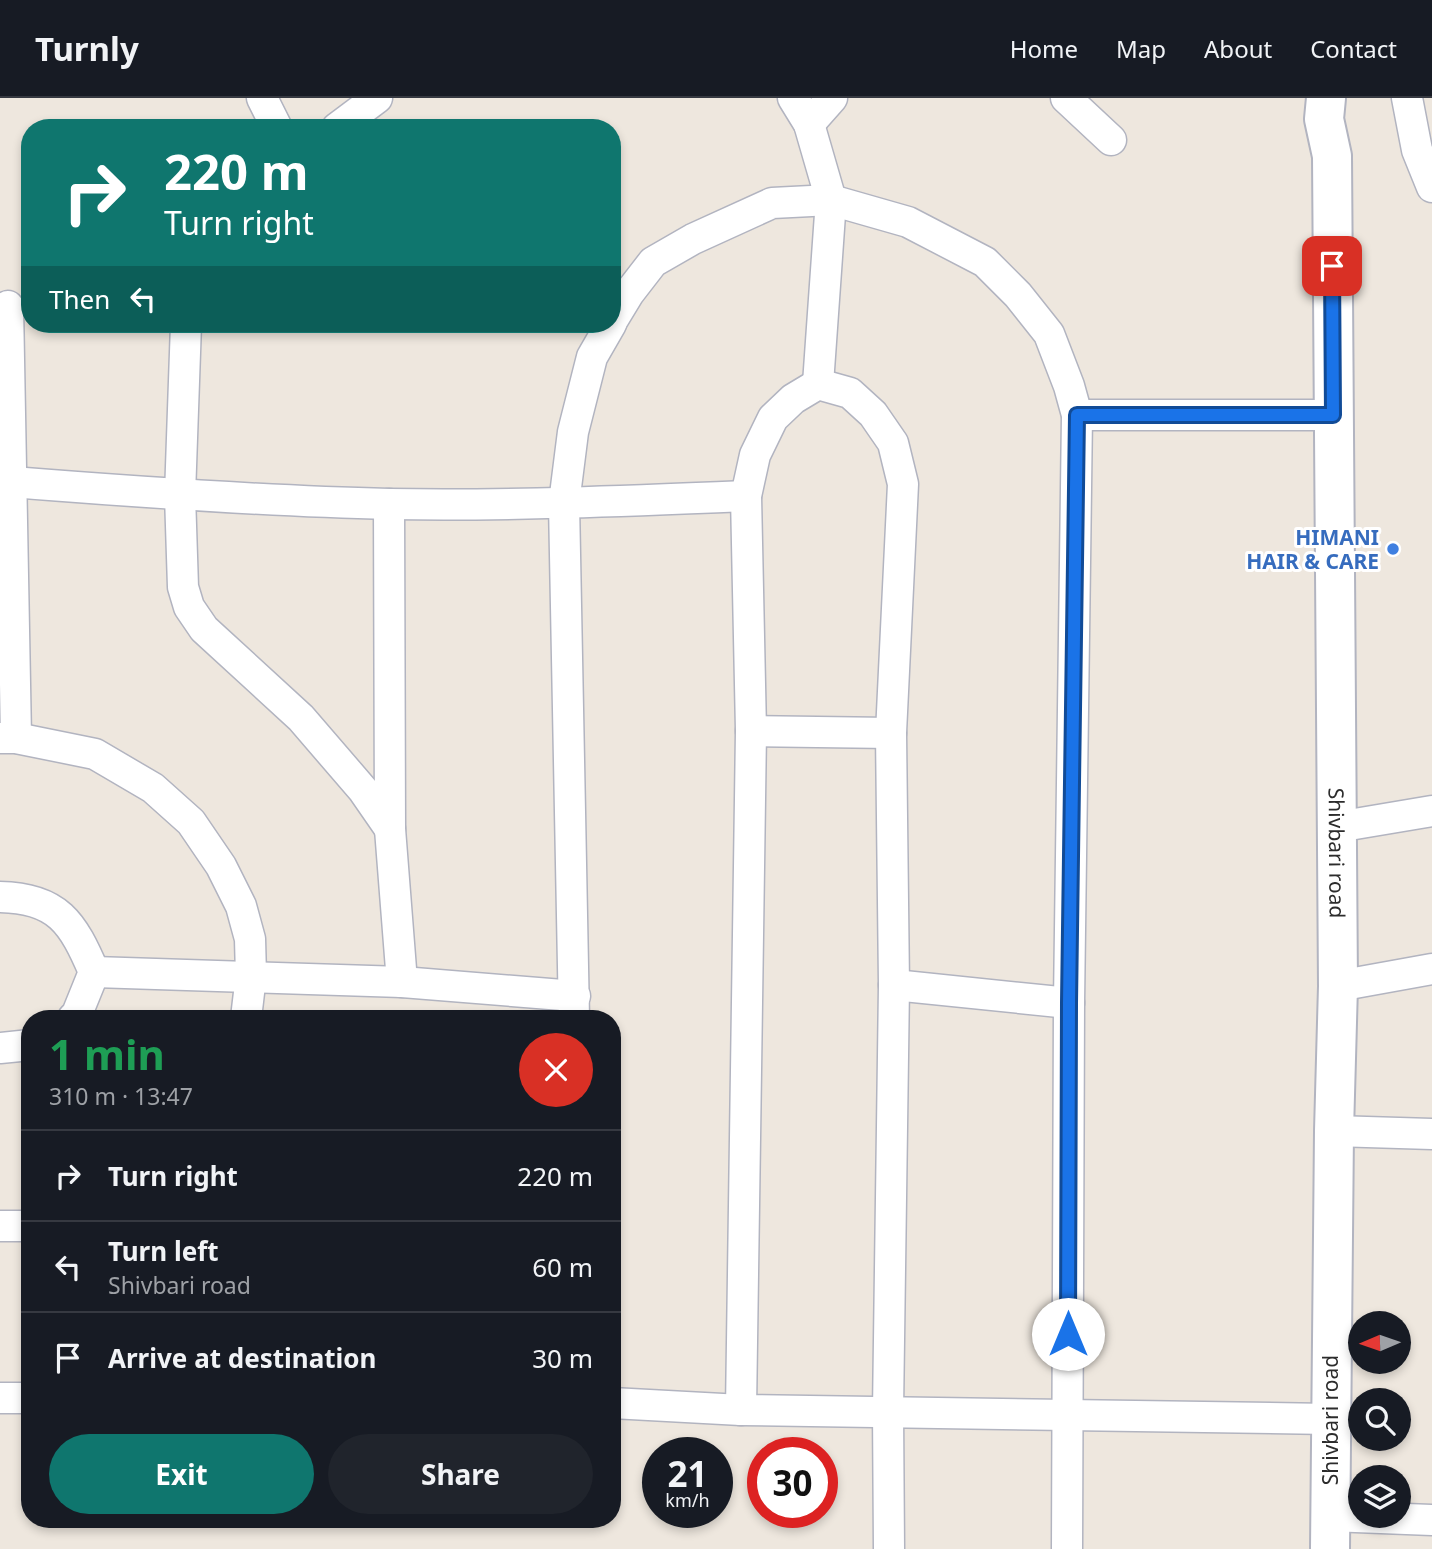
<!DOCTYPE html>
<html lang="en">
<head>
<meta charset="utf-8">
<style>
	body { margin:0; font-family:"Noto Sans",sans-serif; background:#20242c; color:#f1f3f6; height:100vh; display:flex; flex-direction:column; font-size:26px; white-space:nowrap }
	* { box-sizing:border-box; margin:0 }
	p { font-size:23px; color:#9ea1a6 }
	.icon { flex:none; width:38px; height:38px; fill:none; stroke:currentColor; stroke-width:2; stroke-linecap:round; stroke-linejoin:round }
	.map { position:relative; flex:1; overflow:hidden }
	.side { position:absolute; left:21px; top:912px; width:600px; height:518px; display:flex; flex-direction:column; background:#171b24; border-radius:28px; box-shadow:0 4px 10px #0003 }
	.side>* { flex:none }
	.guide { position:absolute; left:21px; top:21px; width:600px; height:214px; border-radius:28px; box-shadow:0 4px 10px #0003; background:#0f766e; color:#fff; overflow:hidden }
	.needle { width:46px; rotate:268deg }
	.fabs { position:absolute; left:1348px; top:1213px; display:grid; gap:14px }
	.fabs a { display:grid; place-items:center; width:63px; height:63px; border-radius:50%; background:#171b24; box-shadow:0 4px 10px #0003; font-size:35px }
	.speed { position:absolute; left:642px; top:1339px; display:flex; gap:14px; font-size:35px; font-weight:700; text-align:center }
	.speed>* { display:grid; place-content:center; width:91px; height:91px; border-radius:50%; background:#171b24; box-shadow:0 4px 10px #0003; line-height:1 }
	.speed small { font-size:18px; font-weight:400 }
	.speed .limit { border:10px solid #d22; background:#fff; color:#111 }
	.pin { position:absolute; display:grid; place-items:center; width:60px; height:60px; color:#fff; margin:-30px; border-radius:14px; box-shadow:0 4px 10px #0006 }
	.me { position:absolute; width:77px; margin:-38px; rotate:0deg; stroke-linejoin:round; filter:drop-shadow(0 0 5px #0008) }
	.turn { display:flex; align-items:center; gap:24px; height:147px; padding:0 28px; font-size:32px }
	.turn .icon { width:91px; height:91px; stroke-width:2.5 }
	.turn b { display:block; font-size:49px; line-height:60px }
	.then { display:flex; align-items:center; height:66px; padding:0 28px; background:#0003; gap:14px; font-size:26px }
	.round { display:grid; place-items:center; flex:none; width:74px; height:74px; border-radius:37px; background:#20242c }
	.head { display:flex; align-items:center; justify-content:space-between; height:119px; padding:0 28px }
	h1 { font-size:42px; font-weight:700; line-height:52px; color:#1e9e55 }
	.primary-button { display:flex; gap:14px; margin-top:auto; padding:14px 28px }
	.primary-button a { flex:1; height:80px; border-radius:42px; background:#0f766e; color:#fff; font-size:28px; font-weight:700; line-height:80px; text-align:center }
	.primary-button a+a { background:#20242c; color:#f1f3f6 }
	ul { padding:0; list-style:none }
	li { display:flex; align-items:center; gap:21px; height:91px; padding:0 28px; border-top:2px solid #363941 }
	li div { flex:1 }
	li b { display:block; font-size:26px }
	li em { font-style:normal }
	header { display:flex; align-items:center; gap:42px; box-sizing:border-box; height:98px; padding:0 35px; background:#171b24; border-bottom:2px solid #363941 }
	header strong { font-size:33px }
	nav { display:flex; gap:38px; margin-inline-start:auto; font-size:24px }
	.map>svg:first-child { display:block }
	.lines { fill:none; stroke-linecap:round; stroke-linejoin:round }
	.minor-casing { stroke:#b2b4c0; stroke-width:33 }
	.tertiary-casing { stroke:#b2b4c0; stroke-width:42 }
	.minor { stroke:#fff; stroke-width:30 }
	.tertiary { stroke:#fff; stroke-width:38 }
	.route-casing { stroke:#114b97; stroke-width:18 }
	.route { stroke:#1a73e8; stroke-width:12 }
	.shop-dot { fill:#3f7fe0; stroke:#fff; stroke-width:2.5 }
	.labels { text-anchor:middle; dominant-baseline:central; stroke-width:6; stroke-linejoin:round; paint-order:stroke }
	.shop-label { font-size:21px; font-weight:bold; fill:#366cbe; stroke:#fff; text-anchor:end }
	.street-label { font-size:21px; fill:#2c2c2c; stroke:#fff }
</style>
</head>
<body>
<header>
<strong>Turnly</strong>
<nav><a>Home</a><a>Map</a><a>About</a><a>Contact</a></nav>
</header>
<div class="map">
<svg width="1432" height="1451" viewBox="0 0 1432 1451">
	<rect width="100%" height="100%" fill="#eee7de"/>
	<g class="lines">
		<defs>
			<g id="minor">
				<path d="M262,0L277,30"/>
				<path d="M793,0L809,26L831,102L818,286"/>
				<path d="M1066,0L1111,42"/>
				<path d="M1407,0L1417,52L1432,89"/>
				<path d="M809,26L832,0"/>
				<path d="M337,30L377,0"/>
				<path d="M8,208L16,640"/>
				<path d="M612,223L629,195L653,164L693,141L772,105L831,102L908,124L985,164L1018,197L1049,236L1069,288L1077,317L1069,905L1067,1451"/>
				<path d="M186,226L180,397L183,489L189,509L204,531L301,620L363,692L390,731"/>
				<path d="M1077,317H1333"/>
				<path d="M12,384C137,394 263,403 389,406C508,408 627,403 746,398"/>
				<path d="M389,406L390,731L402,884"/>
				<path d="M751,633L891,635"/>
				<path d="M0,640H16L95,656L153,690L191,724L221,768L241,808L250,841L251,878L246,920"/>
				<path d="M1337,729L1432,713"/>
				<path d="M0,799C58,800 73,825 94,874L77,916L73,920"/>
				<path d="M94,874L402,884L575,898"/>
				<path d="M894,887L1069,905"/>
				<path d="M1338,888L1432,871"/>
				<path d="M574,920L564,405L573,334L592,259L611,226"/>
				<path d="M0,950L30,947"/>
				<path d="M1334,1033L1432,1036"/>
				<path d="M0,1128H30"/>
				<path d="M0,1300H30"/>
				<path d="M612,1305L741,1312L1330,1321"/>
				<path d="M741,1312L751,633L746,398L755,357L773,320L793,301L818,286L850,295L873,316L893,345L903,386L891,635L894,887L888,1313L889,1451"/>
				<path d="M1330,1418L1432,1422"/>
			</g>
			<g id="tertiary">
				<path id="s1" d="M1326,0L1324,21L1332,58L1338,888L1334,1033L1330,1451"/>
			</g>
		</defs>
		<use href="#minor" class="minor-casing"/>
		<use href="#tertiary" class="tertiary-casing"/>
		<use href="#minor" class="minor"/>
		<use href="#tertiary" class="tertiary"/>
	</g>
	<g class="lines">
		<defs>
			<path id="route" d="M1068,1236L1069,905L1077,317H1333L1332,168"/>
		</defs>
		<use href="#route" class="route-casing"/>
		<use href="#route" class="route"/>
	</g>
	<circle class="shop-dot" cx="1393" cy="451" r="7"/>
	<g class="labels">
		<g class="shop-label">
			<text x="1379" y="439">HIMANI<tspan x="1379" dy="24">HAIR &amp; CARE</tspan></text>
		</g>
		<g class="street-label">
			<text stroke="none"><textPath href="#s1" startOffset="756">Shivbari road</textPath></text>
			<text transform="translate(1330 1322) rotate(-90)">Shivbari road</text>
		</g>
	</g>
</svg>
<div class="fabs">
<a><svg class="needle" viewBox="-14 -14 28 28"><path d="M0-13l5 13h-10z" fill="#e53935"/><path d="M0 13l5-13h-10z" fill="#9ea1a6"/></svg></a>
<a><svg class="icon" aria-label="search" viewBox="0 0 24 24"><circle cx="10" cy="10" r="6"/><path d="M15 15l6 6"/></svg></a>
<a><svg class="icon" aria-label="layers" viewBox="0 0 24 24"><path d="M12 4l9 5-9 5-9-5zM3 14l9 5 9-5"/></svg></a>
</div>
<div class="speed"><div>21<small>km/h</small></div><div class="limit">30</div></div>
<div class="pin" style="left:1332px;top:168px;background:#d93025"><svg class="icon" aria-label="arrive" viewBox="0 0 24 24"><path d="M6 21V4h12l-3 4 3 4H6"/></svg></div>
<svg class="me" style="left:1068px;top:1236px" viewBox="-20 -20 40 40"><circle r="19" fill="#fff"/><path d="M0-13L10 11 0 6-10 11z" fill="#1a73e8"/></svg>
<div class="guide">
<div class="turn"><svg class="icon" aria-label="right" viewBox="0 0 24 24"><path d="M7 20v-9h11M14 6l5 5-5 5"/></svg><div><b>220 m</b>Turn right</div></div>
<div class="then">Then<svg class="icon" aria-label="left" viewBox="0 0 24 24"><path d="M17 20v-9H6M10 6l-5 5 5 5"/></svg></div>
</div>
<section class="side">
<div class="head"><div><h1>1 min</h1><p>310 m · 13:47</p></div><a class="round" style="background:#d93025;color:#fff"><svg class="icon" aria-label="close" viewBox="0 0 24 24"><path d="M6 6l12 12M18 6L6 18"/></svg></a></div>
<ul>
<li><svg class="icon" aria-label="right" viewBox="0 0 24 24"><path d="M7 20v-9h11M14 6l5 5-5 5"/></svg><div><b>Turn right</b></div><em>220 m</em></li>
<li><svg class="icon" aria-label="left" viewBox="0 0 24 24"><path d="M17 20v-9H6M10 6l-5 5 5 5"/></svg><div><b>Turn left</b><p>Shivbari road</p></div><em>60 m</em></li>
<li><svg class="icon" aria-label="arrive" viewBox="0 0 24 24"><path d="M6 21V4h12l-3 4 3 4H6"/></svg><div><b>Arrive at destination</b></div><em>30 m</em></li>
</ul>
<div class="primary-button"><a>Exit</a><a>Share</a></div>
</section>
</div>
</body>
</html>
